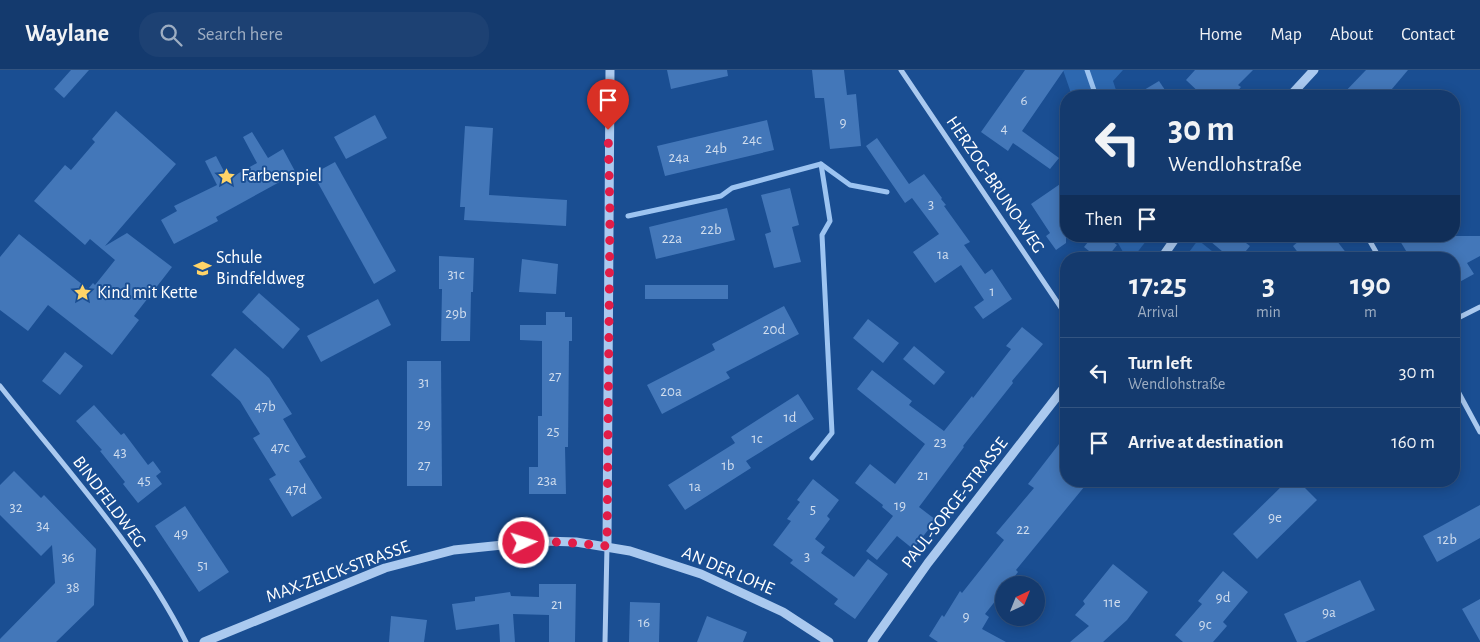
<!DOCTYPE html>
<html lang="en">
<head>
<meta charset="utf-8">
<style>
	body { margin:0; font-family:"Alegreya Sans",sans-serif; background:#1d4173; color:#f1f3f6; height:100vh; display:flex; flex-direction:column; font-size:19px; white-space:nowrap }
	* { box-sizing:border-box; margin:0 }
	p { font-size:16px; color:#9dadc2 }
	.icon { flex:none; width:28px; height:28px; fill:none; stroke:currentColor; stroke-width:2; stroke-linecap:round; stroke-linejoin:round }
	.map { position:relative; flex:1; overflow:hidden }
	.sheet { position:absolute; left:1060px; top:182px; width:400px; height:235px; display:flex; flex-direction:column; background:#143a6e; border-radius:20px; box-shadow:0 2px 12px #0003,0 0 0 1px #335481 }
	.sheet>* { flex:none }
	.banner { position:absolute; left:1060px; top:20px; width:400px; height:152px; border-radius:20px; box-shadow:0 2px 12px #0003,0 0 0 1px #335481; background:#143a6e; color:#f1f3f6; overflow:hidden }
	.needle { width:32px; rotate:43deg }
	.fabs { position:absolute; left:995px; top:506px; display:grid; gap:10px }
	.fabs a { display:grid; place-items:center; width:50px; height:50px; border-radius:50%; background:#143a6e; box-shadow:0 2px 12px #0003,0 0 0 1px #335481; font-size:25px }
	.pin { position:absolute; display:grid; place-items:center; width:42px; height:42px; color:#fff; margin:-51px -21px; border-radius:50% 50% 50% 0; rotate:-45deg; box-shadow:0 0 5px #0007 }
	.pin .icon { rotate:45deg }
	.me { position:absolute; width:55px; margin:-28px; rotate:86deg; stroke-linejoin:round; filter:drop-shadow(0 0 4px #0008) }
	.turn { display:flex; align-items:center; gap:18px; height:105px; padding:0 25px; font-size:22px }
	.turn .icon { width:65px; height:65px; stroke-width:2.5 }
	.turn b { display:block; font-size:35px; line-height:42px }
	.then { display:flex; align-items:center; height:48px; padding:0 25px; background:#0003; gap:10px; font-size:19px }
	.eta { display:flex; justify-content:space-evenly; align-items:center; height:85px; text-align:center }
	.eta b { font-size:30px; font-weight:700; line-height:35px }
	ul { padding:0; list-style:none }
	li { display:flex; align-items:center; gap:15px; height:70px; padding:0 25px; border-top:1px solid #335481 }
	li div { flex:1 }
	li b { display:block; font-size:19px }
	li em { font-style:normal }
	header { display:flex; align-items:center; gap:30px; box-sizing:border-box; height:70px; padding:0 25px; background:#143a6e; border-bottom:1px solid #335481 }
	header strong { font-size:24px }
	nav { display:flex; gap:28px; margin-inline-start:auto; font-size:18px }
	.search { width:350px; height:45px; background:#1d4173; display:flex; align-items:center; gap:12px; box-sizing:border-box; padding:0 18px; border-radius:20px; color:#9dadc2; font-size:19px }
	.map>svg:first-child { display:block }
	.green { fill:#2d68b0 }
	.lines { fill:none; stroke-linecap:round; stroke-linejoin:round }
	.stream { stroke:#9dc4f1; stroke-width:5 }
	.building { fill:#4377b9 }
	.minor { stroke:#aac9ef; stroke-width:5 }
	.tertiary { stroke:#aac9ef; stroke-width:9 }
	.route { stroke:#e11d48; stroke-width:9; stroke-dasharray:0 16.2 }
	.labels { text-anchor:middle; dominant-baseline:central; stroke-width:4; stroke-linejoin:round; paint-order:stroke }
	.number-label { font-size:15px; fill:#d0ddee }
	.poi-label { font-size:18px; fill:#fff; stroke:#1a4e92; text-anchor:start }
	.street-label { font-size:18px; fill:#fff; stroke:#1a4e92 }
</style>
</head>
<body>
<header>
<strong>Waylane</strong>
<div class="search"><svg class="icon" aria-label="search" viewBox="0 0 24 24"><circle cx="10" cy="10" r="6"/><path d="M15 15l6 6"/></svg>Search here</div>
<nav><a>Home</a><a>Map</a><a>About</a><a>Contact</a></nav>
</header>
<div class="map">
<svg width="1480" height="572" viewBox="0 0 1480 572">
	<rect width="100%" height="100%" fill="#1a4e92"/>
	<g class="green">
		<path d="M1063,0H1123L1113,11L1118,26H1072Z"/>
		<path d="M1114,166H1150L1132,189H1127Z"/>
		<path d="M1198,170L1222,189H1184Z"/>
	</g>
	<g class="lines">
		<g class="stream">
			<path d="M1087,0L1096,26"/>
			<path d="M628,146L721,126L732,118L821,94L850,115L887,122"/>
			<path d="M812,388L832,363L822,165L830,151L821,94"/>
		</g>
	</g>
	<g class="building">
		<path d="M71,0H89L64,28L54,19Z"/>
		<path d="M667,0H727L728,6L671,19Z"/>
		<path d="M812,0H844L847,25L856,24L861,76L830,79L824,28H815Z"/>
		<path d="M1025,0H1064L1022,61L1059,88L1050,99L1013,73L1008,81L981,62Z"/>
		<path d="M1195,0H1253L1238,15L1241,17L1233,26H1203L1186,10Z"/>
		<path d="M1366,0H1408L1386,26H1341Z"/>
		<path d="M1159,11L1169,26H1134Z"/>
		<path d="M116,41L176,94L105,176L127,163L172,197L134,246L139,250L112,285L48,235L28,261L0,240V187L19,164L88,219L93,213L95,215L115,190L90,169L85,175L34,131L65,95L71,100L95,72L92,69Z"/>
		<path d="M375,45L387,68L346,89L334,67Z"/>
		<path d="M767,50L774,80L665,106L657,76Z"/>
		<path d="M465,56L493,58L489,125L567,130L566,156L464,150L465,137H460Z"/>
		<path d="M252,62L268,88L283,79L296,103L216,147L218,151L174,174L161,150L177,141L174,136L217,115L205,91L216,86L228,109L257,93L243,67Z"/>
		<path d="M877,68L909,114L924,104L942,128L941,129L946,135L944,136L970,172L964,175L985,204L992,199L1012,229L983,249L974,237L984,230L961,195L935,213L913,182L939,164L912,128L905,133L866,76Z"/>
		<path d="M335,92L396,201L374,214L313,104Z"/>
		<path d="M1066,110V173L1056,180L1046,166L1050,163L1031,134Z"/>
		<path d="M790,118L799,155L792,157L801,192L774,198L765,164L771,162L761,125Z"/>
		<path d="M727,138L735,170L656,189L649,157Z"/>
		<path d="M1093,166H1105L1117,175L1106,189H1099L1084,177Z"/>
		<path d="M1204,166H1245L1242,170L1250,176L1241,187L1234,181L1229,187Z"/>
		<path d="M1305,166H1333L1351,189H1303L1293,176Z"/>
		<path d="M1397,166H1480V186L1467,193L1474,204L1454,215V189H1411Z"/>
		<path d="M439,186L474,188L473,222H471L470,271H441L442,219H439Z"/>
		<path d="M522,189L558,194L556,224L519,222Z"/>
		<rect x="645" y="215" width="83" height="14"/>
		<path d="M259,223L300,259L283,279L242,242Z"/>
		<path d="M378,229L391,255L321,292L307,266Z"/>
		<path d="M784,236L799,264L726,302L730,308L662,344L647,315L715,280L712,274Z"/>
		<path d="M546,242H565V247H572V271H569L568,377H565L566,424H529V397H538V346H542V271L520,270V255H546Z"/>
		<path d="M868,249L899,273L883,293L853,268Z"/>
		<path d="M1022,257L1043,274L1012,311L1013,313L963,376L964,377L919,437L936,450L913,479L897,466L877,490L866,481L893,446L882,437L883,435L855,413L870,394L895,414L925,374L857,319L872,300L912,331L909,335L944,361L972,326L973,328L1011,279L1006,276Z"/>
		<path d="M914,276L945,302L934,315L903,289Z"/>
		<path d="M235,278L269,308L292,344L283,349L306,387L299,391L322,428L292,447L269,409L276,405L253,368L260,364L240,331L211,305Z"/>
		<path d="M65,282L83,296L60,325L42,311Z"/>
		<path d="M407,291H441L442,416H407Z"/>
		<path d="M798,324L814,349L746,391L751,398L685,440L668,415L735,373L731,367Z"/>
		<path d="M94,335L121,365L124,363L148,395L153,391L161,402L156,406L162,414L138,433L123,414L125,412L100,381L102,380L76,351Z"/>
		<path d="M1066,365V411H1089L1016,500L1018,502L1008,515H1004V520L985,544L989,547L982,559L1006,572H938L929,566L942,545L944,547L960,521L962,523L1004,470L996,463L1034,418L1028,414Z"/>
		<path d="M14,401L41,428L44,425L96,479L94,535L56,572H0V569L55,513L52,475L41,486L0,445V415Z"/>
		<path d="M813,409L839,430L827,446L830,449L815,469L825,477L821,483L854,507L868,489L888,504L855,549L834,534L838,529L790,493L793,490L773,475L791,451L787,449L800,432L797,430Z"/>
		<path d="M1287,411H1298L1317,430L1257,489L1233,464Z"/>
		<path d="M1480,435V468L1437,492L1423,466Z"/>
		<path d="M185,436L229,502L199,522L155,456Z"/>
		<path d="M1113,494L1148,522L1127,550L1103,572H1070L1089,556L1075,545L1085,534L1083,531Z"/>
		<path d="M1223,501L1248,522L1223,552L1227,556L1213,572H1183L1175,565L1202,534L1198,531Z"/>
		<path d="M1360,510L1375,540L1305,572H1297L1284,544Z"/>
		<path d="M539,514H576L575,572H549V545L513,544L515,572H500L499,554L456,560L452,534L475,531V527L510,522L511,526L539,527Z"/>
		<path d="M1480,529V571L1462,539Z"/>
		<path d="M630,532L660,533L659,572H629Z"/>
		<path d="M391,546L427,550L424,572H389Z"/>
		<path d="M707,546L747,562L743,572H697Z"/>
	</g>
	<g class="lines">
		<g class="minor">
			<path d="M901,0L1066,245"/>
			<path d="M1367,166L1380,189"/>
			<path d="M1454,250L1480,237"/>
			<path d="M1454,314L1480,362"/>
			<path d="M0,316C65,398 139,478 186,572"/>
			<path d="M605,572L607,476"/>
		</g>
		<g class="tertiary">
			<path d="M1290,26L1314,0"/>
			<path d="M1161,189L1177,166"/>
			<path d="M607,476L610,0"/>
			<path d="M204,572L385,498L454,480L543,471L576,472L630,481L701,504L783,542L829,572"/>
			<path d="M872,572L928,493L1066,315"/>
		</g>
	</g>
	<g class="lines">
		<path class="route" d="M524,473L561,472L607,476L610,144L608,60"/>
	</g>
	<defs>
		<symbol id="sight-bare" viewBox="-9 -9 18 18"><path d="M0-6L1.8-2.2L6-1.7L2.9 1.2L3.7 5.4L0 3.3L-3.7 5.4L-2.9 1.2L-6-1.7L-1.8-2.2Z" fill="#ffd468" stroke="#1a4e92" stroke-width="2.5" paint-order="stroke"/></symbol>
		<symbol id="school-bare" viewBox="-9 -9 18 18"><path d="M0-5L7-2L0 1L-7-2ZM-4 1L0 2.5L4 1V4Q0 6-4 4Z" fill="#ffd468" stroke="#1a4e92" stroke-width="2.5" paint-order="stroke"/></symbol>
	</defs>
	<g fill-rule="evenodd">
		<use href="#sight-bare" x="214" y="94" width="25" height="25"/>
		<use href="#school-bare" x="190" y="186" width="25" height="25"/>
		<use href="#sight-bare" x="70" y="210" width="25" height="25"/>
	</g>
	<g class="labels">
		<g class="number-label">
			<text x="1024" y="30">6</text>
			<text x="843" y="52">9</text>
			<text x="1004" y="58">4</text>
			<text x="752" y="69">24c</text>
			<text x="716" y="78">24b</text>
			<text x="679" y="87">24a</text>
			<text x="931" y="134">3</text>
			<text x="711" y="159">22b</text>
			<text x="672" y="168">22a</text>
			<text x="943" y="184">1a</text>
			<text x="456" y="204">31c</text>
			<text x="992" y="221">1</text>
			<text x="456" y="243">29b</text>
			<text x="774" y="259">20d</text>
			<text x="555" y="306">27</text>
			<text x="424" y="312">31</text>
			<text x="671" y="321">20a</text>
			<text x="265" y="336">47b</text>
			<text x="790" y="347">1d</text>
			<text x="424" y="354">29</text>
			<text x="553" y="361">25</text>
			<text x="757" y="368">1c</text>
			<text x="940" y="372">23</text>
			<text x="280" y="377">47c</text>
			<text x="120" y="382">43</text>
			<text x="424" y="395">27</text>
			<text x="728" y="395">1b</text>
			<text x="923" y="405">21</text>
			<text x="144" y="410">45</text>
			<text x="547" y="410">23a</text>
			<text x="695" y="416">1a</text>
			<text x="296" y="419">47d</text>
			<text x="900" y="435">19</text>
			<text x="16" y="437">32</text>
			<text x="813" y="439">5</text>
			<text x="1275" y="447">9e</text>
			<text x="43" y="455">34</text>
			<text x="1023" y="459">22</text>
			<text x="181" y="463">49</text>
			<text x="1447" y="469">12b</text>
			<text x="807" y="486">3</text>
			<text x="68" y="487">36</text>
			<text x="203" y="495">51</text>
			<text x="73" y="517">38</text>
			<text x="1223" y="527">9d</text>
			<text x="1112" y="532">11e</text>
			<text x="557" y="534">21</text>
			<text x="1329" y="542">9a</text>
			<text x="966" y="546">9</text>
			<text x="644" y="552">16</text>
			<text x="1205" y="554">9c</text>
		</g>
		<g class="poi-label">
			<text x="241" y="106">Farbenspiel</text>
			<text x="216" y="188">Schule<tspan x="216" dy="21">Bindfeldweg</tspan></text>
			<text x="97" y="223">Kind mit Kette</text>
		</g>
		<g class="street-label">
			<text transform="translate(995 115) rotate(56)">HERZOG-BRUNO-WEG</text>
			<text transform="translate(109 432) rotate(53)">BINDFELDWEG</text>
			<text transform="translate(955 433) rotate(-52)">PAUL-SORGE-STRASSE</text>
			<text transform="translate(728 501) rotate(23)">AN DER LOHE</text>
			<text transform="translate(338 502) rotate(-20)">MAX-ZELCK-STRASSE</text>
		</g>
	</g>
</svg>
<div class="fabs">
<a><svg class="needle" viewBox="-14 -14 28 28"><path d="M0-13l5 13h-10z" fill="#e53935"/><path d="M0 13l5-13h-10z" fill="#9dadc2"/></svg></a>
</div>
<div class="pin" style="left:608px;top:60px;background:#d93025"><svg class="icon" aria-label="arrive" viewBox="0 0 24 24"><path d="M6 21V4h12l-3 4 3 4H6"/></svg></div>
<svg class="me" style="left:524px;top:473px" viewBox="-20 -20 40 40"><circle r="17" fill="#e11d48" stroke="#fff" stroke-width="3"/><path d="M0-11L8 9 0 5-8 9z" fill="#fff"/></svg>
<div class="banner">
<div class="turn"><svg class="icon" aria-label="left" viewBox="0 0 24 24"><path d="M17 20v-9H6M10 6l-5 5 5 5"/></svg><div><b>30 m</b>Wendlohstraße</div></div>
<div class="then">Then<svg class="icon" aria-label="arrive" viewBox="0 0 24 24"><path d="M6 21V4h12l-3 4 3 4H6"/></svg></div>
</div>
<section class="sheet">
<div class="eta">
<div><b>17:25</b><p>Arrival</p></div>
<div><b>3</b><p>min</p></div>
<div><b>190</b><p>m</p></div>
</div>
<ul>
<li><svg class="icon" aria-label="left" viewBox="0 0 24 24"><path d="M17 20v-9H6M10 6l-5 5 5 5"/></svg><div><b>Turn left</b><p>Wendlohstraße</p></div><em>30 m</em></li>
<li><svg class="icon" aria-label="arrive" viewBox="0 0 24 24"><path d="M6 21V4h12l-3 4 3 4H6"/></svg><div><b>Arrive at destination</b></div><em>160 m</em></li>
</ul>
</section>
</div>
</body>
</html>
